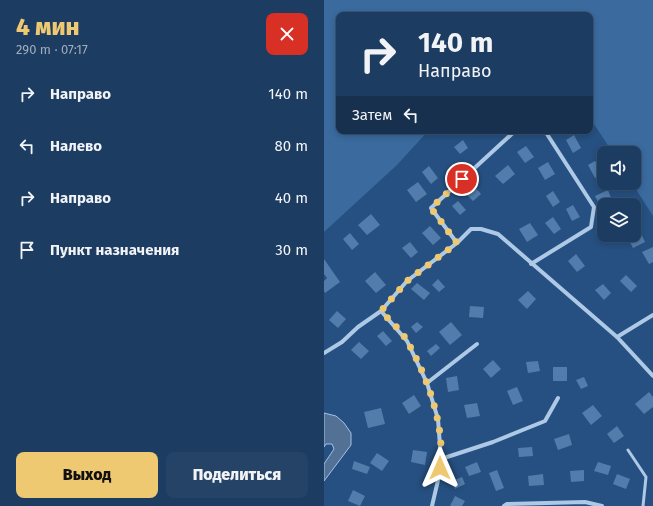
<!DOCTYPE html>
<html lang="ru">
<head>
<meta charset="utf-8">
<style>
	body { margin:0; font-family:"Fira Sans",sans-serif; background:#254367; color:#f1f3f6; height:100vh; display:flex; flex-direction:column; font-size:15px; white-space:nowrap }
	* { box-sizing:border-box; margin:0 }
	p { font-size:13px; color:#a0adbd }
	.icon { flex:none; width:22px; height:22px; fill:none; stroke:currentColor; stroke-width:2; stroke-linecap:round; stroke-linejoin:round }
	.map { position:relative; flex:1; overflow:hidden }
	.drawer { display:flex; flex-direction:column; background:#1c3c61; width:324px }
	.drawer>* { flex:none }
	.guide { position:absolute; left:12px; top:12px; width:257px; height:122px; border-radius:8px; box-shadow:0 2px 6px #0003,0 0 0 1px #3a5676; background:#1c3c61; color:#f1f3f6; overflow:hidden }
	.controls { position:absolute; left:273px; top:146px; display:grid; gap:8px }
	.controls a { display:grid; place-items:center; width:44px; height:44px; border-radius:8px; background:#1c3c61; box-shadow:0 2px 6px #0003,0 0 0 1px #3a5676; font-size:20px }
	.pin { position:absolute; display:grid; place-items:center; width:34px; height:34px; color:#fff; margin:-17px; border:2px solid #fff; border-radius:50%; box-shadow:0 1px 4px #0007 }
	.me { position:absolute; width:44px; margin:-22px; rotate:0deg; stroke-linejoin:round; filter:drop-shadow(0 0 3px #0008) }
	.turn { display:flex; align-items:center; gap:14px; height:84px; padding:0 16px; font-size:18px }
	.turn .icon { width:52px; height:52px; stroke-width:2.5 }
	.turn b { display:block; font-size:28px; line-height:34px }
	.then { display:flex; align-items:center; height:38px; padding:0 16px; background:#0003; gap:8px; font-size:15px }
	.round { display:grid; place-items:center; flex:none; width:42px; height:42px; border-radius:8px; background:#254367 }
	.summary { display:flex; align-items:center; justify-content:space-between; height:68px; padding:0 16px }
	h1 { font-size:24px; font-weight:800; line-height:30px; color:#efc872 }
	.action { display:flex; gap:8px; margin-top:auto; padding:8px 16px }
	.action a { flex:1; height:46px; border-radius:8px; background:#efc872; color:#111; font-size:16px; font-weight:800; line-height:46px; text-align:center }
	.action a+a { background:#254367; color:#f1f3f6 }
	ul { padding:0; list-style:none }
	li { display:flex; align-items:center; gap:12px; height:52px; padding:0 16px }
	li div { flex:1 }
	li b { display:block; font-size:15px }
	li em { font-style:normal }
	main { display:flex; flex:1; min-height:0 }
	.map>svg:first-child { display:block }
	.green { fill:#3a6a9e }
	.water { fill:#537194; stroke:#a2c4e7 }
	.building { fill:#527cab }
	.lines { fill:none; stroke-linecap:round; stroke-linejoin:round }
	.lane { stroke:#adc9e6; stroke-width:3 }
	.street { stroke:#adc9e6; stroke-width:4 }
	.route { stroke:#efc872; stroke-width:7; stroke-dasharray:0 12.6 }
</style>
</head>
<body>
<main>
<section class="drawer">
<div class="summary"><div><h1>4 мин</h1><p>290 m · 07:17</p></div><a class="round" style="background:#d93025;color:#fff"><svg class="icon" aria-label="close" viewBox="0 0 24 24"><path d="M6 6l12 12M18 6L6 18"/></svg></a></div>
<ul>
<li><svg class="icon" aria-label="right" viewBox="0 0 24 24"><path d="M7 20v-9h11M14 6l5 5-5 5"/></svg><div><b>Направо</b></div><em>140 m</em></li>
<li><svg class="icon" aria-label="left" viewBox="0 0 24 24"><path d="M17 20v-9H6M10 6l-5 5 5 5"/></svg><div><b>Налево</b></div><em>80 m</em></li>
<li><svg class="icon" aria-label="right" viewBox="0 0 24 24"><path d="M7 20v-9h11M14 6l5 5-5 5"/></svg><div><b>Направо</b></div><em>40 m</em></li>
<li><svg class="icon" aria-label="arrive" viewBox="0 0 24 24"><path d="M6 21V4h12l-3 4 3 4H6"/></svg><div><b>Пункт назначения</b></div><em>30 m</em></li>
</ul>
<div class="action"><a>Выход</a><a>Поделиться</a></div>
</section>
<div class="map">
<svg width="329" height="506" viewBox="0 0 329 506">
	<rect width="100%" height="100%" fill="#265081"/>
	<path class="green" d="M0,0H329V216L308,183H310V153H289L266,118V15H15V131H104L73,165L0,232Z"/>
	<path class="water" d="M0,413L12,416L20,423L27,433V445L0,481V464L10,449L8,444H2L0,447Z"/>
	<g class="building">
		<path d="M250,135L257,148L249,153L242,140Z"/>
		<path d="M139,140L144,148L136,154L130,147Z"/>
		<path d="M202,146L210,157L201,163L193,152Z"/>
		<path d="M271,161L279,173L271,178L264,165Z"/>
		<path d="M224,162L231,174L221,180L214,168Z"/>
		<path d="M184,165L191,174L179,184L171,176Z"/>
		<path d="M105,166L114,178L107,184L98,172Z"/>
		<path d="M94,182L103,194L92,202L83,190Z"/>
		<path d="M150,186L157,194L149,201L142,194Z"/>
		<path d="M284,190L289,203L285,205H280V207L277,208L271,196Z"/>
		<path d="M229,191L236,202L229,207L222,196Z"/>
		<path d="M134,201L142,210L136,215L128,206Z"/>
		<path d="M249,205L256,217L248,221L242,209Z"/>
		<path d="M47,214L56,225L43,235L34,225Z"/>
		<path d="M229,217L237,229L230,234L221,223Z"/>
		<path d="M206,223L214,235L203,242L195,229Z"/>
		<path d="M106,226L117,238L109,245L98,233Z"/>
		<path d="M315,229L321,242L309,248L303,236L310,235V232Z"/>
		<path d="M26,233L35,244L28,250L19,239Z"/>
		<path d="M86,242L94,252L87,258L78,248Z"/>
		<path d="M329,247V262L325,264L318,252Z"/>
		<path d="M252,254L261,266L253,272L244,261Z"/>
		<path d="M0,259L16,282L1,293L0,291V281L3,278L0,274Z"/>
		<path d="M51,272L62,285L52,293L41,281Z"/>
		<path d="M302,275L313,286L307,292L296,281Z"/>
		<path d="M114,279L121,287L115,292L108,285Z"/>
		<path d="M93,283L106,293L100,300L87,289Z"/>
		<path d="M279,284L287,293L280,300L271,290Z"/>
		<path d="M204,291L212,299L203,309L194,300Z"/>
		<path d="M146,306L160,307L159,318L145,317Z"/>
		<path d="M13,311L22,319L14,328L5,320Z"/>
		<path d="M93,322L99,327L92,333L87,327Z"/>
		<path d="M127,322L138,335L126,345L115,332Z"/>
		<path d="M59,331L68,341L62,346L53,336Z"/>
		<path d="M35,342L45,351L37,359L27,350Z"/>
		<path d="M112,344L116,348L107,356L103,351Z"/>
		<path d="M169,360L177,369L167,378L159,369Z"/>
		<path d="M214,361L216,371L204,373L202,362Z"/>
		<rect x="229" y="367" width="14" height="14"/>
		<path d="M133,376L135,390L124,392L122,378Z"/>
		<path d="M260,377L264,386L257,389L252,380Z"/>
		<path d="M193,387L199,401L189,405L183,391Z"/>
		<path d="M325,392L329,397V407L320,414L311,404Z"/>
		<path d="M90,395L97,406L85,414L78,403Z"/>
		<path d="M153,403L156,416L143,418L140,405Z"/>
		<path d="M269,405L278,416L267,425L258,413Z"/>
		<path d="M57,408L61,424L44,428L40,412Z"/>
		<path d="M293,426L300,436L290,443L283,434Z"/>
		<path d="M245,434L248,445L234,450L230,439Z"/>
		<path d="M208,447L209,456L195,457L194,448Z"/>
		<path d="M89,450L103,452L101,465L87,462Z"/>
		<path d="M53,453L65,461L58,471L46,463Z"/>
		<path d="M30,461L46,467L43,474L28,469Z"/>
		<path d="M153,462L157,472L145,476L141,467Z"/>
		<path d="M274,462L287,466L284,475L270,471Z"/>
		<path d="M173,470L180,488L172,491L165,473Z"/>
		<path d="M260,470V481L247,482L246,471Z"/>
		<path d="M219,474L220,485L205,486L204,476Z"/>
		<path d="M293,474L306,479L302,489L289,484Z"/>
		<path d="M138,477L141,484L131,489L128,481Z"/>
		<path d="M29,490L41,496L36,506L24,501Z"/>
		<path d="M131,496L141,501L138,506H126Z"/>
	</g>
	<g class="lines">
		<path class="lane" d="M304,450L322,477L319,506"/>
		<g class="street">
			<path d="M133,243L107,208L191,131"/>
			<path d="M207,264L267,227L270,207L221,131"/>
			<path d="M57,311L83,341L103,383L114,419L117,459L115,476L108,506"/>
			<path d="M293,337L329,315"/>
			<path d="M0,353L18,342L34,327L57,311L83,281L133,243L147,229H157L174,234L293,337L329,376"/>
			<path d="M103,383L153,344"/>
			<path d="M117,459L169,442L221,421L234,398"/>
			<path d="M180,506L183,504L261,502L278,506"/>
		</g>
	</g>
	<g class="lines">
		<path class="route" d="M116,468C122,427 103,376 83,341C77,330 66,321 57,311L83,281L133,243L107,208L138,179"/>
	</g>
</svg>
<div class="controls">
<a><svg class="icon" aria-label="sound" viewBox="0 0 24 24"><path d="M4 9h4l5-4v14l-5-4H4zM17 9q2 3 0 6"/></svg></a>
<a><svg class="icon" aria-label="layers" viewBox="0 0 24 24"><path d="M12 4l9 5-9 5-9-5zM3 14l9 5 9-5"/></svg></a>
</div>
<div class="pin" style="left:138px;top:179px;background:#d93025"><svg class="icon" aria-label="arrive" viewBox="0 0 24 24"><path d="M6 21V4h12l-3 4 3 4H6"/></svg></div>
<svg class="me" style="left:116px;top:468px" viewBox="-20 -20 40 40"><path d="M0-17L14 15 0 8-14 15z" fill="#efc872" stroke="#fff" stroke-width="4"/></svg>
<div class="guide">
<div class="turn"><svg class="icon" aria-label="right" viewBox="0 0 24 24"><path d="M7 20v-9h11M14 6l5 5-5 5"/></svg><div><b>140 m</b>Направо</div></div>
<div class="then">Затем<svg class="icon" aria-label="left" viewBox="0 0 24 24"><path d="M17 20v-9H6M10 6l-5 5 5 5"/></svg></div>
</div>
</div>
</main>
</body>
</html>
